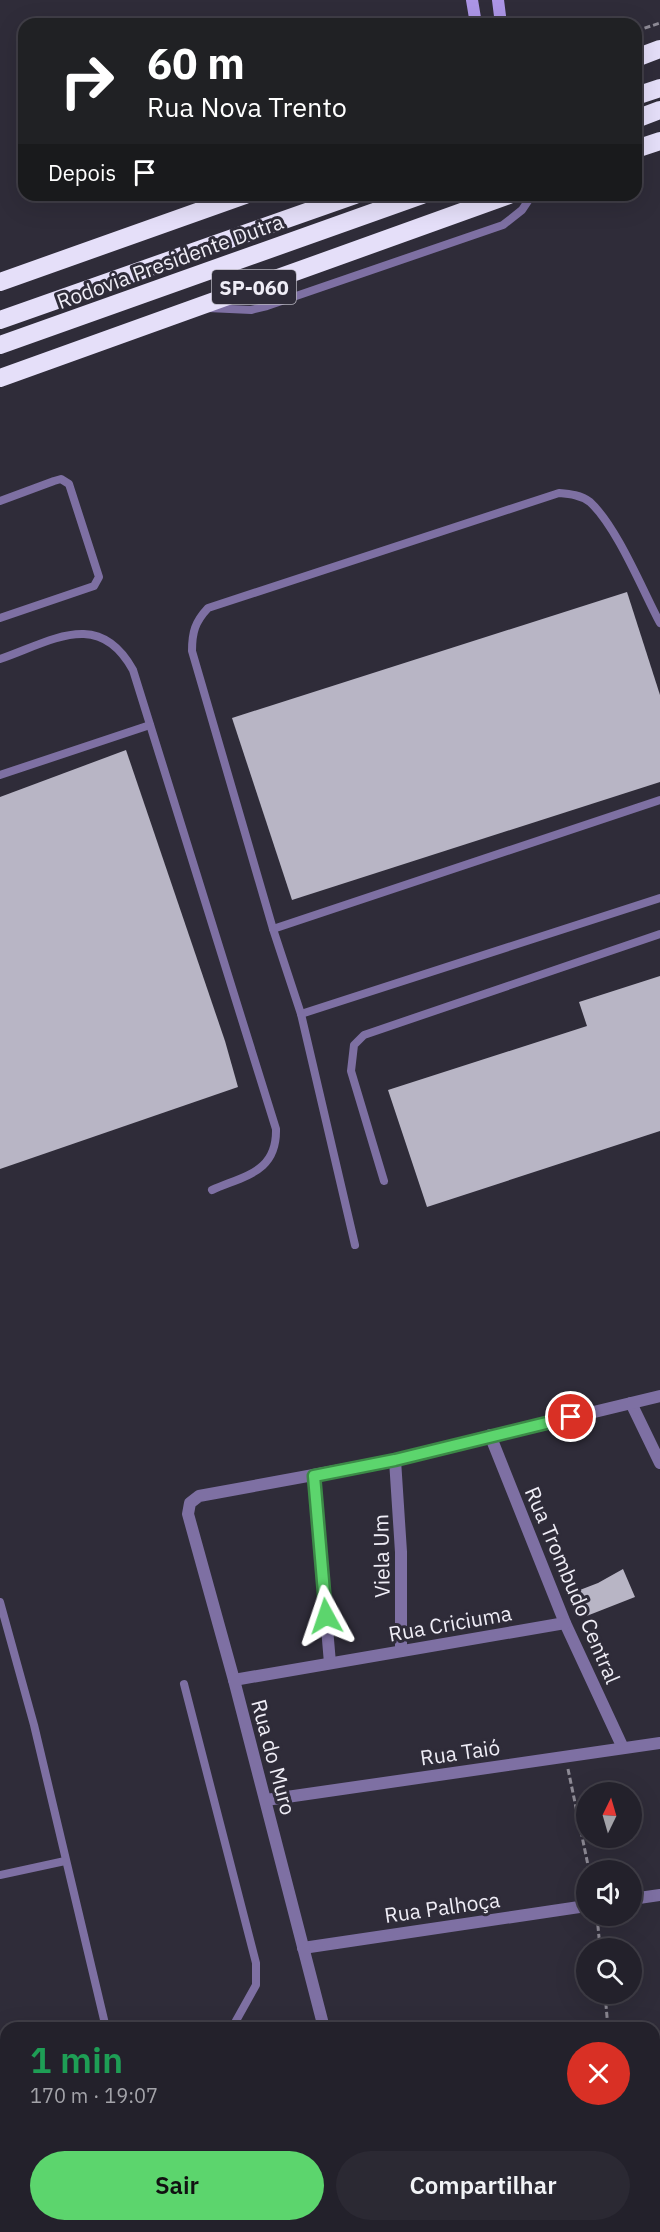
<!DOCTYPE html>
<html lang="pt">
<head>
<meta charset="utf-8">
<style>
	body { margin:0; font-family:"IBM Plex Sans",sans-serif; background:#2b2933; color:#f1f3f6; height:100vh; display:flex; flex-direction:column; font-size:22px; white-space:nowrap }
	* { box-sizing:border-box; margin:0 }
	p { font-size:20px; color:#a3a3a9 }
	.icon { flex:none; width:33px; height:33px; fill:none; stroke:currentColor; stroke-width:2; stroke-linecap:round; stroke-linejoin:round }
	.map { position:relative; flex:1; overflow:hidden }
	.panel { position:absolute; left:0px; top:2022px; width:660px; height:210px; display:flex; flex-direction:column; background:#23212b; border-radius:18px 18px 0 0; box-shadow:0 6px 24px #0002,0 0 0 2px #403e47 }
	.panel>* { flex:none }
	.top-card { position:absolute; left:18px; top:18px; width:624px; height:183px; border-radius:18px; box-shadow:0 6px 24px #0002,0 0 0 2px #403e47; background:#202124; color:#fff; overflow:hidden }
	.needle { width:39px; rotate:5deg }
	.buttons { position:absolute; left:576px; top:1782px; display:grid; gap:12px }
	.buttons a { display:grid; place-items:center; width:66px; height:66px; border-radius:50%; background:#23212b; box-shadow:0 6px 24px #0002,0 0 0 2px #403e47; font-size:30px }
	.pin { position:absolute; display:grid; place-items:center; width:51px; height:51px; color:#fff; margin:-26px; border:3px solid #fff; border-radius:50%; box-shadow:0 2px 6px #0007 }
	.me { position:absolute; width:66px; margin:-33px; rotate:355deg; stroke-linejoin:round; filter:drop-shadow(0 0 4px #0008) }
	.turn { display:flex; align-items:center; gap:21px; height:126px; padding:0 30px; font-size:27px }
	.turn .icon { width:78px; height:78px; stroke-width:2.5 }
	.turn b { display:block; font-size:42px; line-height:51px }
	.then { display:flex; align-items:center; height:57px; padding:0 30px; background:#0003; gap:12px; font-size:22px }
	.round { display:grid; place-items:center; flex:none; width:63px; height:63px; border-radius:32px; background:#2b2933 }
	.overview { display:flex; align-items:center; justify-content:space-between; height:102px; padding:0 30px }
	h1 { font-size:36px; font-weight:600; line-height:45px; color:#1e9e55 }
	.action { display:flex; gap:12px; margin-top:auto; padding:12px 30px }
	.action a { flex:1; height:69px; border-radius:36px; background:#5cd56d; color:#111; font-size:24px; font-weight:600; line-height:69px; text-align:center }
	.action a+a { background:#2b2933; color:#f1f3f6 }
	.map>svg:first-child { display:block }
	.building { fill:#b8b5c5 }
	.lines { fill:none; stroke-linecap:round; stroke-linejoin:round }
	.path { stroke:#8d8a95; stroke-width:3; stroke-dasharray:6 3; stroke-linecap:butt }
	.lane { stroke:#7e70a3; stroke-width:8 }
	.street { stroke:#7e70a3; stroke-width:12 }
	.secondary { stroke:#ac95e6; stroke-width:12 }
	.highway { stroke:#e5dff9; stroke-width:18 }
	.route-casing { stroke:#3c8a47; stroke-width:15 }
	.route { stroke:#5cd56d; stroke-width:10 }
	.labels { text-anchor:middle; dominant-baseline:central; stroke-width:6; stroke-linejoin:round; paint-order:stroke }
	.shield { fill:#2f2c39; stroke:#b5b3bd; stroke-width:1.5 }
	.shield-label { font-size:20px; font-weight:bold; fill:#efedf6 }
	.street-label { font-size:21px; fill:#efedf6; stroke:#2f2c39 }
</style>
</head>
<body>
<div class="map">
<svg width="660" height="2232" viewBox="0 0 660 2232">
	<rect width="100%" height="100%" fill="#2f2c39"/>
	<g class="building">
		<path d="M627,592L660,695V782L292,900L232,718Z"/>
		<path d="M126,750L225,1041L238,1087L0,1169V797Z"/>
		<path d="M660,976V1131L427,1207L388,1090L587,1026L579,1002Z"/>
		<path d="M623,1569L635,1597L584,1617L572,1593L598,1583Z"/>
	</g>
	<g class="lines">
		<g class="path">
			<path d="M636,31L660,23"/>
			<path d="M568,1769L589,1870"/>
			<path d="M597,1916L600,1948"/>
			<path d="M605,1994L608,2028"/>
		</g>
		<g class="lane">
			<path d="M208,308L251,310L267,306L503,225L522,210L532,195"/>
			<path d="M0,501L54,481L61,479L69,484L99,577L94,586L0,618"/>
			<path d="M0,659C52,641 99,608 133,670L276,1129C277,1172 246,1175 212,1190"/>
			<path d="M0,775L150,725"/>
			<path d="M273,929L660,800"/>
			<path d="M301,1014L660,898"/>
			<path d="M384,1181L351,1071L354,1045L364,1035L660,934"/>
			<path d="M355,1245L301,1014L273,929L192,651C192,632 195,622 208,608L559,493C570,494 581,495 590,502C617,527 642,589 660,623"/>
			<path d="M0,1602L34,1725L106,2028"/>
			<path d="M184,1684L256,1963V1985L232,2028"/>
			<path d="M0,1875L65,1861"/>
			<path d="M0,2109L6,2111"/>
			<path d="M424,2226L425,2232"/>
			<path d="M602,2226L603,2232"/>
		</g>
		<g class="street">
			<path d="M631,1403L660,1463"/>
			<path d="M490,1435L565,1623L623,1748"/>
			<path d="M395,1460L401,1552V1651"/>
			<path d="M314,1475L330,1663"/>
			<path d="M234,1680L565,1623"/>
			<path d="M266,1800L660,1743"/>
			<path d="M632,1899L660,1895"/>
			<path d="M303,1948L586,1906"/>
			<path d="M324,2028L234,1680L188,1514L190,1503L199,1496L395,1460L660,1396"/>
			<path d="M654,2052L660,2051"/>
			<path d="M0,2173L6,2171"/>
		</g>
		<g class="secondary">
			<path d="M472,0L476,24"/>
			<path d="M498,0L501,24"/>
		</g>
		<g class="highway">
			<path d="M636,58L660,49"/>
			<path d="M636,96L660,88"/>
			<path d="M636,119L660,110"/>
			<path d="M636,149L660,141"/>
			<path d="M0,282L245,195"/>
			<path d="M0,320L355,195"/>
			<path d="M0,345L422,195"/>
			<path d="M0,378L509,195"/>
		</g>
	</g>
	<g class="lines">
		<defs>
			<path id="route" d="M326,1616L314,1476L395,1460L571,1417"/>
		</defs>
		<use href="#route" class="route-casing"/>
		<use href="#route" class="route"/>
	</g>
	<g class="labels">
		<rect class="shield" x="212" y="270" width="84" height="34" rx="4.5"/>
		<g class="shield-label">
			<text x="254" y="287">SP-060</text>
		</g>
		<g class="street-label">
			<text transform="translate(170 261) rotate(-20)">Rodovia Presidente Dutra</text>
			<text transform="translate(381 1556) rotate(-91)">Viela Um</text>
			<text transform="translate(573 1585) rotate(67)">Rua Trombudo Central</text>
			<text transform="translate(450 1623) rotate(-10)">Rua Criciuma</text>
			<text transform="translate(460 1752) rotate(-8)">Rua Taió</text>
			<text transform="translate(274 1757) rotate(75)">Rua do Muro</text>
			<text transform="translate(442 1907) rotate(-8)">Rua Palhoça</text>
		</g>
	</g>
</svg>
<div class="buttons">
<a><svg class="needle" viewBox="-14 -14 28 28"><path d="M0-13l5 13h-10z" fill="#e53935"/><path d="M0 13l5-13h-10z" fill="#a3a3a9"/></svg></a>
<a><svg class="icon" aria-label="sound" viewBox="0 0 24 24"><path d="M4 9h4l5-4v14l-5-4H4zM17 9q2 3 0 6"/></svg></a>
<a><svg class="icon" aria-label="search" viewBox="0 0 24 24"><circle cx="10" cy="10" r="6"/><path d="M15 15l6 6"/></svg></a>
</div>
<div class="pin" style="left:571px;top:1417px;background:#d93025"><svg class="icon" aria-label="arrive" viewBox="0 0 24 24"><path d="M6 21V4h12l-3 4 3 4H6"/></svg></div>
<svg class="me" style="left:326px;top:1616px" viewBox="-20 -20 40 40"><path d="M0-17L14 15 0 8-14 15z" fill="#5cd56d" stroke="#fff" stroke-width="4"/></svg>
<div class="top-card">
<div class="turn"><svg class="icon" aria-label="right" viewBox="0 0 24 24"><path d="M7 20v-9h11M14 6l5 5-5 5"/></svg><div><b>60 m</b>Rua Nova Trento</div></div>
<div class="then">Depois<svg class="icon" aria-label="arrive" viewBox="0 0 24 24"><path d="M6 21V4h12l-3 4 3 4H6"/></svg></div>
</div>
<section class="panel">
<div class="overview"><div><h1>1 min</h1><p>170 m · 19:07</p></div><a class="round" style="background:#d93025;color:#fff"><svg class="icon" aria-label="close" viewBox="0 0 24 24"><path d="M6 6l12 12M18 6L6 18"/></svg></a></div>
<div class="action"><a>Sair</a><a>Compartilhar</a></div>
</section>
</div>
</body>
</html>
